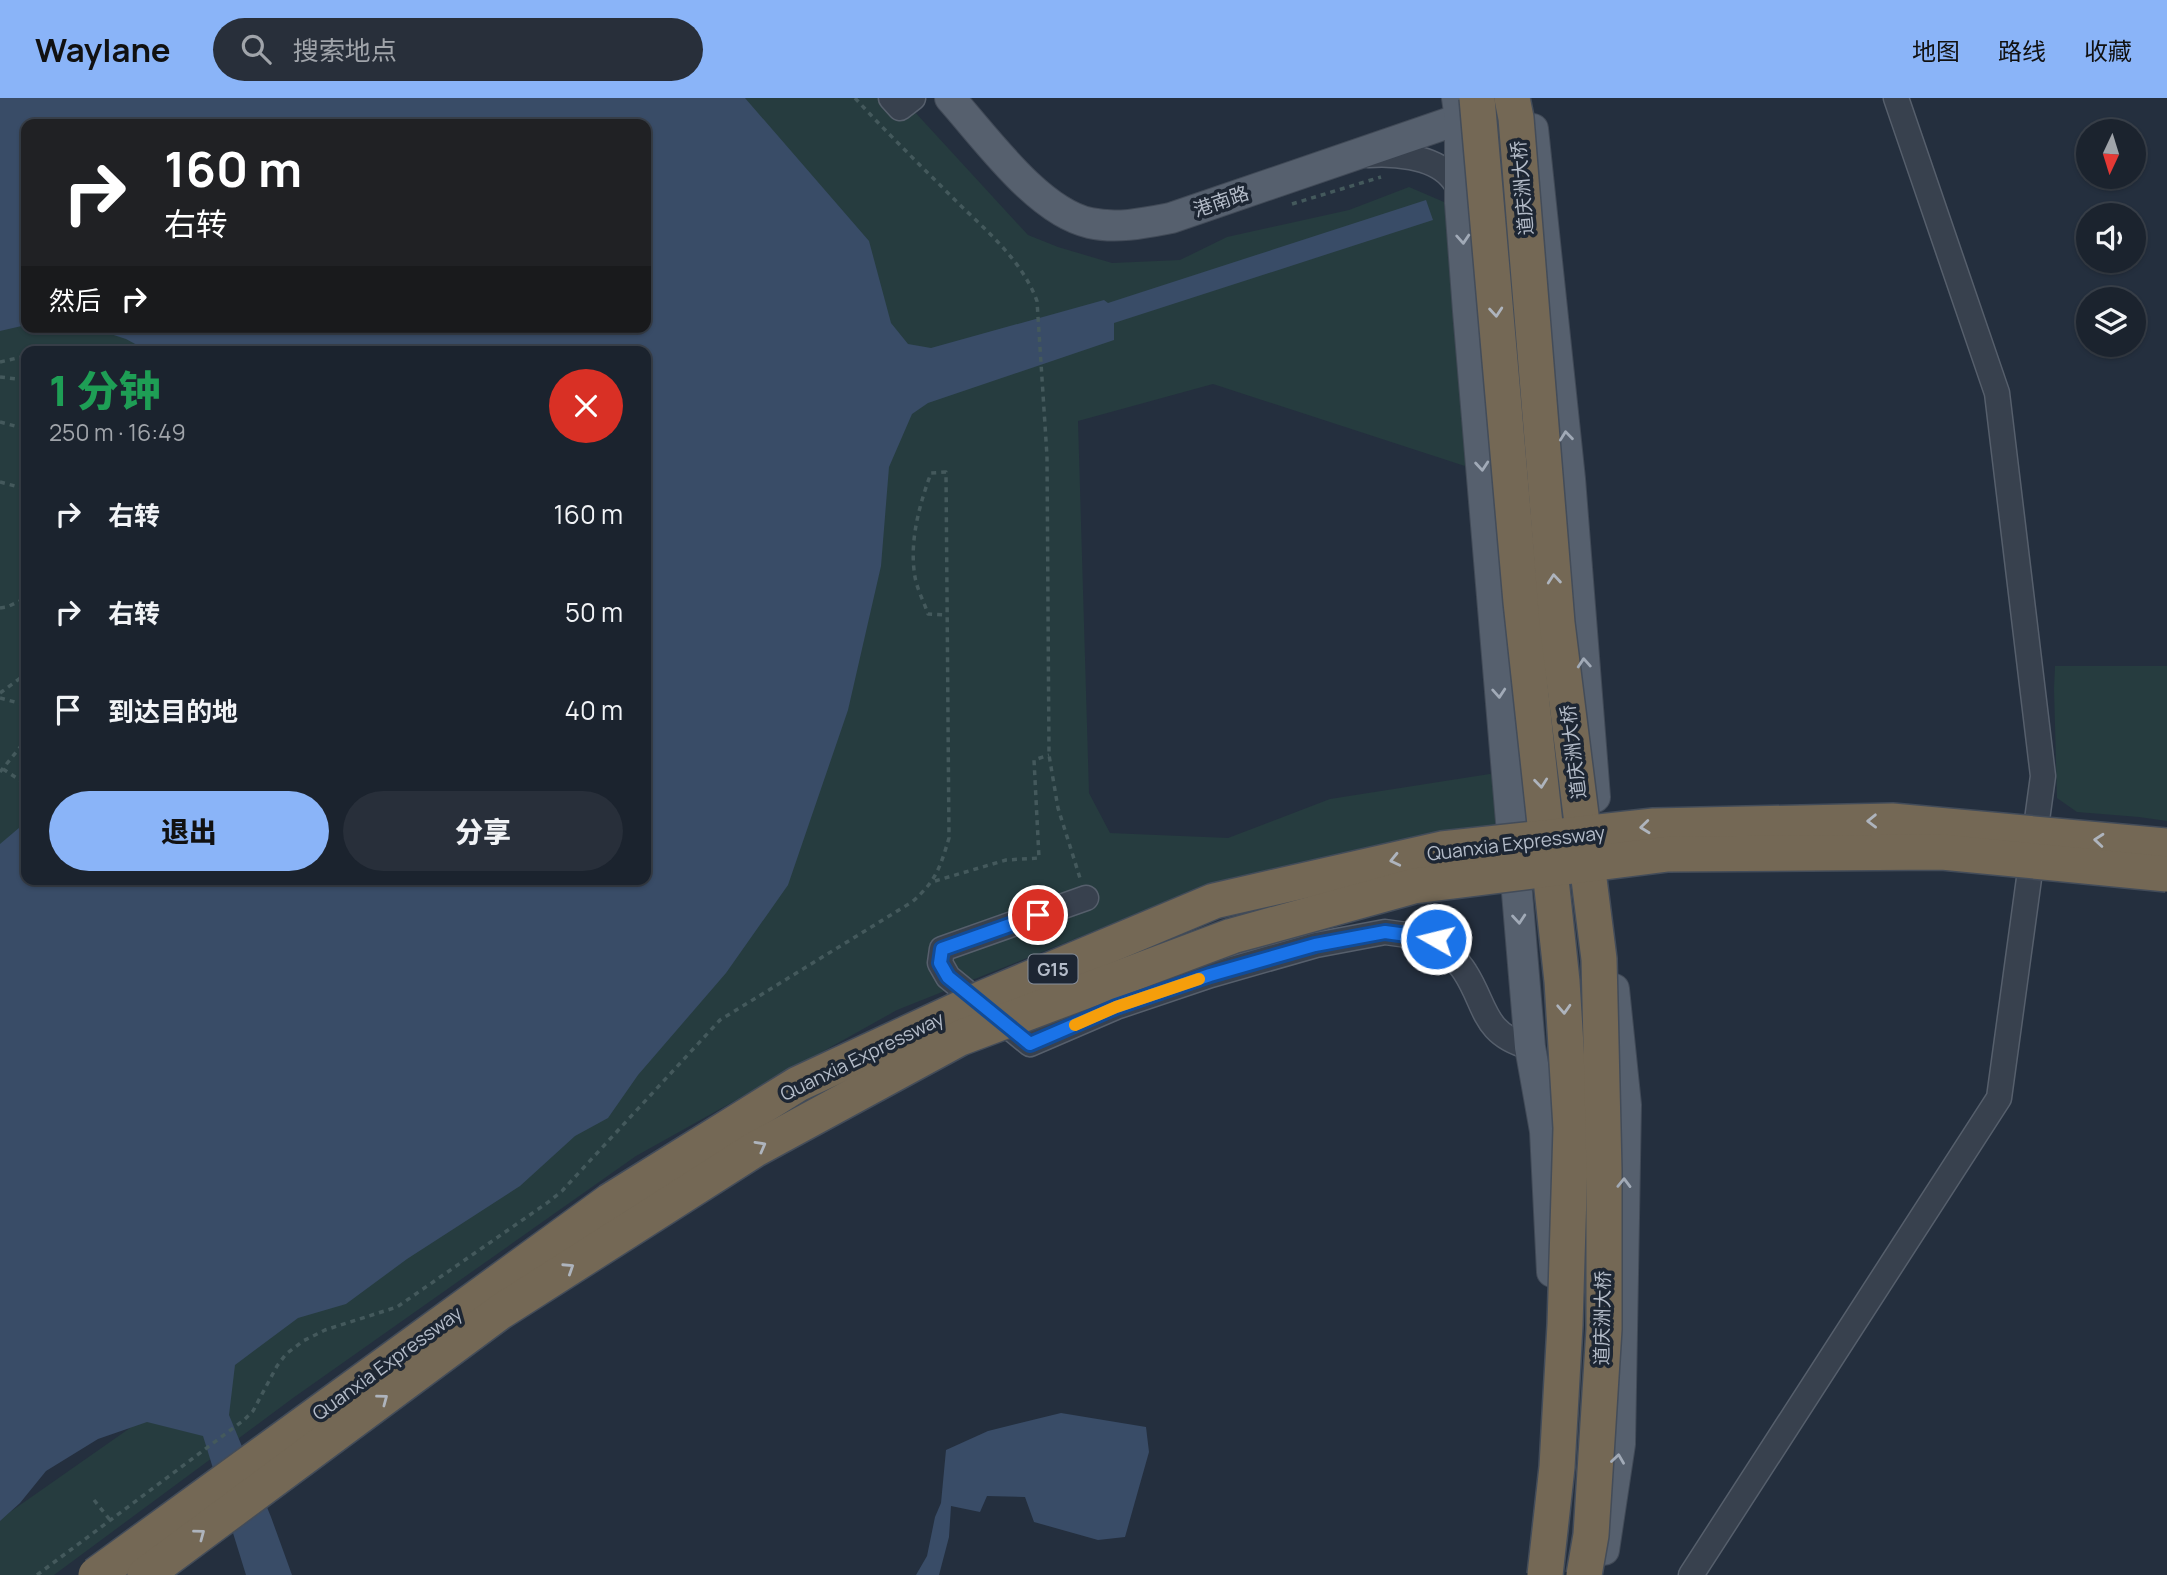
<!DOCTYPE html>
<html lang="zh">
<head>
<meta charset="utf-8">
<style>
	body { margin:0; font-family:Manrope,"Noto Sans SC",sans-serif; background:#282f3a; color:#f1f3f6; height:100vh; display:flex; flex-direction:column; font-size:26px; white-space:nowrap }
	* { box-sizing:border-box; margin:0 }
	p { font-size:23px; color:#a0a4aa }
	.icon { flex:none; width:38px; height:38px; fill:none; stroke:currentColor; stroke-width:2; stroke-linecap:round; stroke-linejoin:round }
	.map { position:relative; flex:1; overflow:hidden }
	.drawer { position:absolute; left:21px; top:248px; width:630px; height:539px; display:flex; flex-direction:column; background:#1b232e; border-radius:14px; box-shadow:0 2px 5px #0004,0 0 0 2px #39404a }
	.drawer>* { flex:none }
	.banner { position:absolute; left:21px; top:21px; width:630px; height:214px; border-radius:14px; box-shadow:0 2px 5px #0004,0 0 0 2px #39404a; background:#202124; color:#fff; overflow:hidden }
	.needle { width:46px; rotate:184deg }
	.fabs { position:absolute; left:2076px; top:21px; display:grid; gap:14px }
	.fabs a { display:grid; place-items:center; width:70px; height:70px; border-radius:50%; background:#1b232e; box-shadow:0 2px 5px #0004,0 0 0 2px #39404a; font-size:35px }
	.pin { position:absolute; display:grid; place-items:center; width:60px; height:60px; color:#fff; margin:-30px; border:4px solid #fff; border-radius:50%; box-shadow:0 2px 7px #0007 }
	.me { position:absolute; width:77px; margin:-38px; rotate:278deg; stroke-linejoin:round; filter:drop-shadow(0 0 5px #0008) }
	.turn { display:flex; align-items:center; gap:24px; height:147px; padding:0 28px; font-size:32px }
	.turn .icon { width:91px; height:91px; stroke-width:2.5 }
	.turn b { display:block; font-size:49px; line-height:60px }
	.then { display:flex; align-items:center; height:66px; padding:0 28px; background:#0003; gap:14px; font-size:26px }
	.round { display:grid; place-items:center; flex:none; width:74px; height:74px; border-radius:37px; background:#282f3a }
	.headline { display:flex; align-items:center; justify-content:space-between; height:119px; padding:0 28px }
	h1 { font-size:42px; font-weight:800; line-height:52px; color:#1e9e55 }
	.action { display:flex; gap:14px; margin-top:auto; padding:14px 28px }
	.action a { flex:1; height:80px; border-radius:42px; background:#8ab4f8; color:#111; font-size:28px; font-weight:800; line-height:80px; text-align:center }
	.action a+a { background:#282f3a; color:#f1f3f6 }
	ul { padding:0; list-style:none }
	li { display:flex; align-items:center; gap:21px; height:98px; padding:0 28px }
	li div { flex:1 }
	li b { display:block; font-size:26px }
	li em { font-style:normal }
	header { display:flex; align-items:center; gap:42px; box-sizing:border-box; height:98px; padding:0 35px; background:#8ab4f8; color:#111 }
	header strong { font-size:33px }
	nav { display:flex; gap:38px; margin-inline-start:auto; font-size:24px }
	.search { width:490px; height:63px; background:#282f3a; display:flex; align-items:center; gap:18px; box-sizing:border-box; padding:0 24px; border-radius:38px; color:#a0a4aa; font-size:26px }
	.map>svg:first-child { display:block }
	.green { fill:#263c3f }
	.water { fill:#394c67 }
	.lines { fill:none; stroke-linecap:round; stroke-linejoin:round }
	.minor-casing { stroke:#565f6c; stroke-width:27 }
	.major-casing { stroke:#414a57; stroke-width:32 }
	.path { stroke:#44595c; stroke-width:3.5; stroke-dasharray:5 5; stroke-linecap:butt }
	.minor { stroke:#38414e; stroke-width:24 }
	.major { stroke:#56606e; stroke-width:30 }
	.highway-bridge-casing { stroke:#434c59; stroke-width:38; stroke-linecap:butt }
	.highway-bridge { stroke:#746855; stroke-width:35 }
	.oneway { stroke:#a1aab7 }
	.oneway2 { stroke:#aeb4bd }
	.route-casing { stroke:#114b97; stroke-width:18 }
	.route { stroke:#1a73e8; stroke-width:12 }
	.slow { stroke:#f59e0b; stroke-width:12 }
	.labels { text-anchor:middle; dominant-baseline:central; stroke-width:7; stroke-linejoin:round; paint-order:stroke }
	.shield { fill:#1d2633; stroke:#878f9c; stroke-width:2 }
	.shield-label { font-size:18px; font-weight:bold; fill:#b4bcc9 }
	.street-label { font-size:19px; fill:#b4bcc9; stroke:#1d2633 }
</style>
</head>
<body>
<header>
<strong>Waylane</strong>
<div class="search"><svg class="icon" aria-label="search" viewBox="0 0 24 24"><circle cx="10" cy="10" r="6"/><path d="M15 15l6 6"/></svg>搜索地点</div>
<nav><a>地图</a><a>路线</a><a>收藏</a></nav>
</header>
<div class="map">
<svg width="2167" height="1477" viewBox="0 0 2167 1477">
	<rect width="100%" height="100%" fill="#242f3e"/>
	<g class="green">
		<path d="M732,0H902L1028,137L1058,149L1112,165L1180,162L1227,139L1349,112L1409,89L1444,104L1471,370L1213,286L1078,323L1089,695L1110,735L1228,740L1330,701L1496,675L1495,732L1165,805L897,912L636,1058L293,1300L54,1477H0V1421L451,1105L777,776Z"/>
		<path d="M26,222V229H74L154,242L172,254H26V746L0,765V226Z"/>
		<path d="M2055,568H2167V723L2139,719L2077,714L2057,700L2054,591Z"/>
	</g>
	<g class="water">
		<path d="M0,0H745L869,143L891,225L908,246L931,250L1104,202L1108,205L1426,102L1433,122L1114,225V242L928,305L912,316L889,369L881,468L848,612L788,787L726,875L638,977L608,1020L575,1038L520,1088L407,1161L346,1206L298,1220L235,1267L229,1317L271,1419L292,1477H246L203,1338L147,1324L98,1341L46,1373L20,1405L0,1423V746L26,724V782H646V254H150L126,241L89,229H646V26H26V227L0,233Z"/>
		<path d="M1061,1315L1146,1329L1149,1354L1125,1439L1098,1442L1034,1424L1025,1399L987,1398L980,1414L951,1408L949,1439L939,1477H916L927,1458L935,1419L941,1405L946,1352L988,1333Z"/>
	</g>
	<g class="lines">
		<defs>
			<g id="minor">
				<path d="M891,0L900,10L913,0"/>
				<path d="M1368,57C1392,55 1432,58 1450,78C1454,82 1457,87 1460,92"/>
				<path d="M1086,800L942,851L940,865L948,879L1030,946L1116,909L1211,877L1316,847L1385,834L1436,841C1445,852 1458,862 1465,874C1487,908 1482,936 1530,949"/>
				<path d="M1691,1477L1999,1000L2043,678L1997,295L1896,0"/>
			</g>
			<g id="major">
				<path d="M950,0C985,39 1038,114 1090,125C1117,131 1145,125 1171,120L1460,21L1477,18"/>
				<path d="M1457,0L1460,21V105L1468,213L1530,949L1545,1033L1552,1174"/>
				<path d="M1533,31L1570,381L1595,699"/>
				<path d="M1604,1452L1620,1346L1626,1007L1614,891"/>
			</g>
		</defs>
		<use href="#minor" class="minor-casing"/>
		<use href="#major" class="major-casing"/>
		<g class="path">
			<path d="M855,0C887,35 920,67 953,100C984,131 1021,160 1037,203L1047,358L1049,657L1058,710L1080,780"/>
			<path d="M1292,106L1381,79"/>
			<path d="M0,264L26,258"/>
			<path d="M0,279L26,282"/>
			<path d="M0,324L26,331"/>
			<path d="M0,384L26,391"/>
			<path d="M0,510L7,509L26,500"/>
			<path d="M0,595L26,576"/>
			<path d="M0,600L26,607"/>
			<path d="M3,671L21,683"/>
			<path d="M0,674L26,642"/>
			<path d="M935,783L1006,762L1039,760L1034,662L1049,657"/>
			<path d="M94,1402L110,1422"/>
			<path d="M37,1477L244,1322L253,1313L277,1268L286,1256L303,1243L325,1232L397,1209L547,1105L562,1093L720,922L912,804C936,783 940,770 949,740L946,374L931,375C919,408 909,444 915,479C917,491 924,504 928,516L947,517"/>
		</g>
		<use href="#minor" class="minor"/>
		<use href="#major" class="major"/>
		<defs>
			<g id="highway-bridge">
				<path d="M1477,0L1521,504L1562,883L1571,1030L1565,1227L1557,1369L1545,1477"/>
				<path d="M1512,0L1516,20L1557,525L1599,861L1604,1072V1231L1591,1437L1584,1477"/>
				<path d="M96,1477L610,1103L798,986L981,901L1214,803L1442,751L1654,728L1892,723L2167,748"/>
				<path d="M145,1477L500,1214L754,1052L960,940L1232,838L1414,788L1668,756L1942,754L2167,776"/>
			</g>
		</defs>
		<use href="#highway-bridge" class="highway-bridge-casing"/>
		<use href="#highway-bridge" class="highway-bridge"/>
	</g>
	<defs><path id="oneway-chevron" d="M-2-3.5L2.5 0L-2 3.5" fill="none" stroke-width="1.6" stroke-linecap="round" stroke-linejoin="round" transform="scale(1.75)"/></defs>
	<g class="oneway">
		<use href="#oneway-chevron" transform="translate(1463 141) rotate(86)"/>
		<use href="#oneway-chevron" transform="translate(1566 338) rotate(-96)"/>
		<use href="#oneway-chevron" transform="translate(1482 368) rotate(85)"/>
		<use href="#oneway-chevron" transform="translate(1584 565) rotate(-94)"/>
		<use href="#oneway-chevron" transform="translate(1499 595) rotate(86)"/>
		<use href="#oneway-chevron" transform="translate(1519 821) rotate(85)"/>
		<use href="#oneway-chevron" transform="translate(1624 1085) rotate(-89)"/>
		<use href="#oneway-chevron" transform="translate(1618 1361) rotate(-82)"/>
	</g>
	<g class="oneway2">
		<use href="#oneway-chevron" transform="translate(1496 214) rotate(85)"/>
		<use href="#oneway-chevron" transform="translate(1554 481) rotate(-95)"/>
		<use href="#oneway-chevron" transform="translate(1541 685) rotate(84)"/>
		<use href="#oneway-chevron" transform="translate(1872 723) rotate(179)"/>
		<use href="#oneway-chevron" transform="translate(1645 729) rotate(174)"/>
		<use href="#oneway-chevron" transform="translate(2099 742) rotate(-175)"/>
		<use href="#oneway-chevron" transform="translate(1395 762) rotate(167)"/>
		<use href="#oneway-chevron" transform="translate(1564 911) rotate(87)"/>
		<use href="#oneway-chevron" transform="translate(761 1048) rotate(-29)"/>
		<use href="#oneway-chevron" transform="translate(569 1170) rotate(-33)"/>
		<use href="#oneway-chevron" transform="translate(383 1301) rotate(-37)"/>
		<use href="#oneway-chevron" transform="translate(200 1436) rotate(-37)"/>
	</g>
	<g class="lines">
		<defs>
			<path id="route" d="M1038,817L942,851L940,865L948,879L1030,946L1116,909L1210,877L1315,847L1385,834L1436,841"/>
		</defs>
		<use href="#route" class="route-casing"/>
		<use href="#route" class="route"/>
		<path class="slow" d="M1075,927L1116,909L1199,881"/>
	</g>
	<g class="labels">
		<rect class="shield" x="1028.5" y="856.5" width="49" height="29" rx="5"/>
		<g class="shield-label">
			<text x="1053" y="871">G15</text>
		</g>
		<g class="street-label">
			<text transform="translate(1522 90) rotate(-95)">道庆洲大桥</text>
			<text transform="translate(1221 103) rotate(-19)">港南路</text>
			<text transform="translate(1573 654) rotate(-97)">道庆洲大桥</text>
			<text transform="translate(1516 745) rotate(-7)">Quanxia Expressway</text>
			<text transform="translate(862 958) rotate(-26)">Quanxia Expressway</text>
			<text transform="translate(1602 1220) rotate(-89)">道庆洲大桥</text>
			<text transform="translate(387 1265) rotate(-36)">Quanxia Expressway</text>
		</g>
	</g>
</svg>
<div class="fabs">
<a><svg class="needle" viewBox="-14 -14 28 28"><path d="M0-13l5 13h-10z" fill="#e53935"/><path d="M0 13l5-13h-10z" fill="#a0a4aa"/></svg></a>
<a><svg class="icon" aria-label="sound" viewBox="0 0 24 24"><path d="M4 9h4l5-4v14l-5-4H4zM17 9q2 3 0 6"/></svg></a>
<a><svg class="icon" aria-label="layers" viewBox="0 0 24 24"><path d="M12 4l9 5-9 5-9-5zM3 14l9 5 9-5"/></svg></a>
</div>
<div class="pin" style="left:1038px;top:817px;background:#d93025"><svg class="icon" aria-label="arrive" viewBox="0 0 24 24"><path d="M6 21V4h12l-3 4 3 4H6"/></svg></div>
<svg class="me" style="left:1436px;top:841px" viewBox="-20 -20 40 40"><circle r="17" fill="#1a73e8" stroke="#fff" stroke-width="3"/><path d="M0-11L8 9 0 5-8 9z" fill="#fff"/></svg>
<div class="banner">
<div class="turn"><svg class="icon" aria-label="right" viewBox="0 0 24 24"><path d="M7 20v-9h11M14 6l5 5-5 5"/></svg><div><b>160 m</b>右转</div></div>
<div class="then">然后<svg class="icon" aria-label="right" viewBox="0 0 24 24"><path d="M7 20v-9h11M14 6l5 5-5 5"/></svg></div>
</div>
<section class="drawer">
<div class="headline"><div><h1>1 分钟</h1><p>250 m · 16:49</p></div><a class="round" style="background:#d93025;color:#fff"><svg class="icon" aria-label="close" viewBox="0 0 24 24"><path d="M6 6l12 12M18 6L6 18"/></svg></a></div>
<ul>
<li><svg class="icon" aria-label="right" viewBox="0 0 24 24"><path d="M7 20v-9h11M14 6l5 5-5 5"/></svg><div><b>右转</b></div><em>160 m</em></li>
<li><svg class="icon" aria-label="right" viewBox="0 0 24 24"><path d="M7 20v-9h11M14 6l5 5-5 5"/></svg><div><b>右转</b></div><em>50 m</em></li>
<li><svg class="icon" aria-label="arrive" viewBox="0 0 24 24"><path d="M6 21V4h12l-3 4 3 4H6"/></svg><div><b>到达目的地</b></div><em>40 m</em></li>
</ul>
<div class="action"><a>退出</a><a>分享</a></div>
</section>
</div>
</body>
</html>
